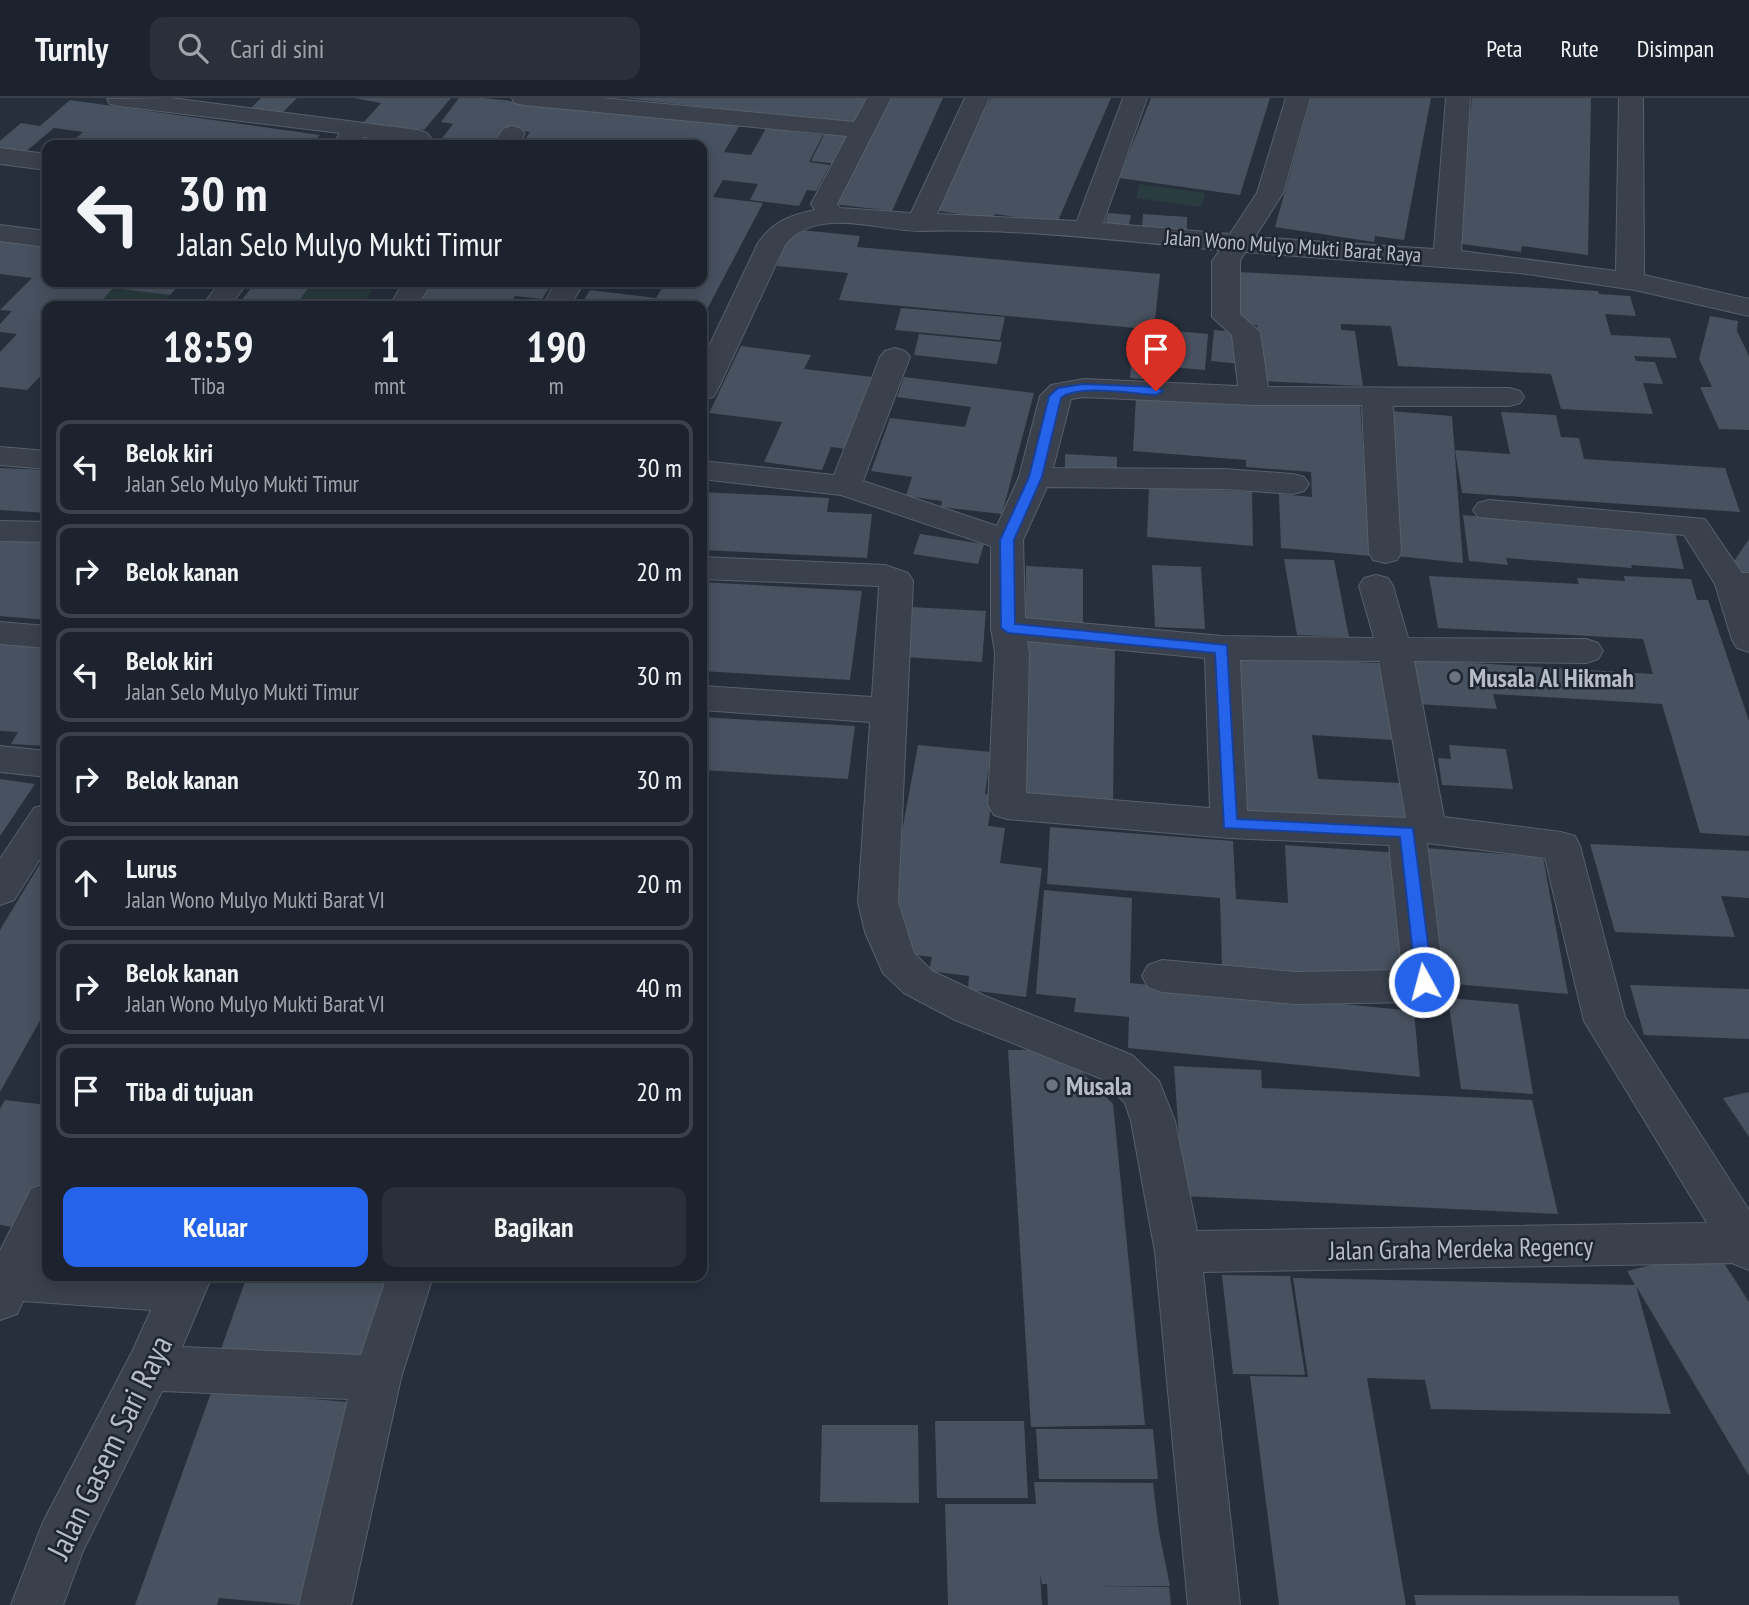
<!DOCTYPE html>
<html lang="id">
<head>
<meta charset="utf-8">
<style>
	body { margin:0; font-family:"PT Sans Narrow",sans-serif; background:#2a2f3a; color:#f1f3f6; height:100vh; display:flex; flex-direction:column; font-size:26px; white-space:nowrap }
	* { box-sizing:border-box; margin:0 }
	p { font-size:23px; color:#a0a4aa }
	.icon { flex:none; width:38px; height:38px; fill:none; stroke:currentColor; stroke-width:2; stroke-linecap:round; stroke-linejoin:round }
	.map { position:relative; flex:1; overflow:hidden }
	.details { position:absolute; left:42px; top:203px; width:665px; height:980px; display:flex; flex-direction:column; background:#1d232e; border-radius:14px; box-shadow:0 4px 18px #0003,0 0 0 2px #3b404a }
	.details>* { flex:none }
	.banner { position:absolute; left:42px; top:42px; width:665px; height:147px; border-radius:14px; box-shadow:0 4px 18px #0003,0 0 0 2px #3b404a; background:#1d232e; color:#f1f3f6; overflow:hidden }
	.pin { position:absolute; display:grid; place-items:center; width:60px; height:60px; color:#fff; margin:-72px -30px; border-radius:50% 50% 50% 0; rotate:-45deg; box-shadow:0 0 7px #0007 }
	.pin .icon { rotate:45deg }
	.me { position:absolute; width:77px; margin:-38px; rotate:353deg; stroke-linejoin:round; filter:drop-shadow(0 0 5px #0008) }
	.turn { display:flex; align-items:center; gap:24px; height:147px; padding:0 21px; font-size:32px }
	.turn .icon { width:91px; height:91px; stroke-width:2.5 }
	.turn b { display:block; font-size:49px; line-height:60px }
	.eta { display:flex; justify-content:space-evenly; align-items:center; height:119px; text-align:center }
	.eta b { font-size:42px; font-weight:800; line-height:49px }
	.primary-button { display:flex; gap:14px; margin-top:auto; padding:14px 21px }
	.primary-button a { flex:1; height:80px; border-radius:14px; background:#2563eb; color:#fff; font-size:28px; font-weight:800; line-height:80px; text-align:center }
	.primary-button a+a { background:#2a2f3a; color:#f1f3f6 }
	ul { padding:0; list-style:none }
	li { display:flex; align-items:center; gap:21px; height:94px; margin:0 14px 10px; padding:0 7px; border:4px solid #3b404a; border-radius:14px }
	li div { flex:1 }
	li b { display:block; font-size:26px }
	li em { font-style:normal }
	header { display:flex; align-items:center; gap:42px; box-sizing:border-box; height:98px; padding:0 35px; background:#1d232e; border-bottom:2px solid #3b404a }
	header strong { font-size:33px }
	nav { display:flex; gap:38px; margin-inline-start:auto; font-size:24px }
	.search { width:490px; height:63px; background:#2a2f3a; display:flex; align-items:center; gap:18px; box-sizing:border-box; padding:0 24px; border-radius:14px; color:#a0a4aa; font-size:26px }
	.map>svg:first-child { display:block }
	.green { fill:#293c3f }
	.building { fill:#485160 }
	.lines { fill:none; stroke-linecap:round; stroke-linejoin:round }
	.minor-casing { stroke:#585f6b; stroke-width:2 }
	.minor { fill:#3a414d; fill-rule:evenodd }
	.route { fill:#2563eb; stroke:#184099; stroke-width:2 }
	.worship-dot { fill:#6b7280; stroke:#1f2632; stroke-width:2.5 }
	.labels { text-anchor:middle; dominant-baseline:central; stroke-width:5; stroke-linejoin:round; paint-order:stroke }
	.far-street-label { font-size:21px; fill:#b6bcc8; stroke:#1f2632 }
	.poi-label { font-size:26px; font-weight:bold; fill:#b6bcc8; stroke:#1f2632; text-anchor:start }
	.street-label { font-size:26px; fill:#b6bcc8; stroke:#1f2632 }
	.near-street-label { font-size:32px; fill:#b6bcc8; stroke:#1f2632 }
</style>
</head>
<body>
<header>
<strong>Turnly</strong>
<div class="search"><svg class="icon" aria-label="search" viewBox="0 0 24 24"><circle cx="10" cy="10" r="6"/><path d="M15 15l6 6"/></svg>Cari di sini</div>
<nav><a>Peta</a><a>Rute</a><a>Disimpan</a></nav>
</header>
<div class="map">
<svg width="1749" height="1507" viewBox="0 0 1749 1507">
	<rect width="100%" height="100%" fill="#272f3d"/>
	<g class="green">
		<path d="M1140,86L1205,95L1201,109L1136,100Z"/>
		<path d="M313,184H378L361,208H295Z"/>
		<path d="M113,190L170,197L160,208H97Z"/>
	</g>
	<g class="building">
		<path d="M261,0H297L283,14L251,10Z"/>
		<path d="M354,0H451L424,32L363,25L381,5Z"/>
		<path d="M459,0H483L740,27L724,54L751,57L766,30L823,37L809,64L830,67L816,93L807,92L799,108L750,102L758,86L723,82L713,99L763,105L702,221V208H580L590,192L656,200L666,184H702V47L635,44L633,47H521L530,34L503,31L491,47H437L453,26L441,24Z"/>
		<path d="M623,0H867L855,26Z"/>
		<path d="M886,0H943L892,113L833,106Z"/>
		<path d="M991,0H1111L1057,125L995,116L993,121L932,112Z"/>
		<path d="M1151,0H1270L1240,97L1119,80Z"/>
		<path d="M1311,0H1431L1404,142L1375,138L1374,144L1275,129Z"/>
		<path d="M1472,0H1591L1588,157L1522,148L1521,154L1455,145Z"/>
		<path d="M70,2L320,37L310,47H179L151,43L146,47H68L83,34L54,30L23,56L0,53V43L21,25L40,28Z"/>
		<path d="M825,35L852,38L839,66L811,63Z"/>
		<path d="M355,40L404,45V47H350Z"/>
		<path d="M1108,115L1131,117L1129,127L1105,125Z"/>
		<path d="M1143,116L1187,119V133L1142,131Z"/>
		<path d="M791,131L860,138L857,149L1160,176L1154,231L1208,236L1205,272L1169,269L1168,283L1130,280L1135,230L839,202L848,175L777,168Z"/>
		<path d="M0,141L47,147V184H182L170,197L113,190L97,208H47V271L27,292L0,289V254L17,236L0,234V226L12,213L0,212L32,180L0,176Z"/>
		<path d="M1238,174L1598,193L1599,196L1630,198L1636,218L1605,216L1611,237L1670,240L1677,260L1634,258L1636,263L1655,264L1663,286L1643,285L1653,316L1561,311L1551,276L1398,268L1391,228L1341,226V232L1355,233L1363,288L1262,283L1257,227H1241Z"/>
		<path d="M256,184H313L295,208H237Z"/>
		<path d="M428,184H553L542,201L515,198L509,208L470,205L468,208H411Z"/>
		<path d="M901,210L982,217L1005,219L1000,242L895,232Z"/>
		<path d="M1710,218L1738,223L1737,233L1749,258V332L1719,331L1700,289H1712L1699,261Z"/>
		<path d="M1214,232L1238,234L1240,266L1211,263Z"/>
		<path d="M919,236L1002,244L997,266L914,257Z"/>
		<path d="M741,248L811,257L804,271L873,279L846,351L831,349L822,372L764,364L782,324L709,315Z"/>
		<path d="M904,279L1034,295L1002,416L941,409L942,403L906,398L912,379L871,373L890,320L965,329L971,309L897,299Z"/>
		<path d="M1136,299L1216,305V300L1308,307V303L1360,307L1371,458L1281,450L1279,396L1312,399L1311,374L1246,369V362L1133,353Z"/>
		<path d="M1390,313L1452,318L1463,465L1396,458Z"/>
		<path d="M1501,314L1556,317L1561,339L1579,340L1584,361L1725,370L1740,414L1462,395L1455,352L1510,356Z"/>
		<path d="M1065,356L1117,359V376L1065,374Z"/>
		<path d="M0,370L47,372V415L0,412Z"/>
		<path d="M1149,388L1252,394L1253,448L1147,439Z"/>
		<path d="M702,394L829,400L827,414L872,416L867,460L702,452Z"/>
		<path d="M1463,417L1675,435L1684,471L1631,467L1632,470L1506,460L1508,467L1469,463Z"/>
		<path d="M920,436L984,446L978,466L913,456Z"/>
		<path d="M0,441L47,444V522L0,518Z"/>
		<path d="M1749,441V476L1735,475L1730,469Z"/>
		<path d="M1284,461L1334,462L1349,539L1297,537Z"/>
		<path d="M1152,467L1201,469L1205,531L1155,529Z"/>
		<path d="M1026,468L1083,471V526L1025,523Z"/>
		<path d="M1429,478L1579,486L1577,480L1625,483L1624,478L1691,481L1697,502H1708L1749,623V738L1700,735L1662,606L1493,596L1497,611L1417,606L1410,561L1653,576L1643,541L1438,530Z"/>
		<path d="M702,484L862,493L850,582L702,573Z"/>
		<path d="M910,509L986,513L982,564L904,559Z"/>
		<path d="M1023,543L1115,549L1113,706L1015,699Z"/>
		<path d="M0,546L47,548V648L11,646L18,634L0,633Z"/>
		<path d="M1229,558L1380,565L1394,642L1312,637L1318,681L1401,685L1408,724L1244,716Z"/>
		<path d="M702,619L855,628L848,681L702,672Z"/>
		<path d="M918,647L991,654L985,696L993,697L988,728L1005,730L1000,765L1042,770L1026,899L968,892L969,878L929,873L932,859L899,855L892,787Z"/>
		<path d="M1449,647L1506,651L1513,691L1442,687L1438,660L1451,661Z"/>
		<path d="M0,681L35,686L0,738Z"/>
		<path d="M1050,729L1233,743L1236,801L1288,805L1285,747L1400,755L1404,883L1222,868L1220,800L1047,786Z"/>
		<path d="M1590,746L1749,753V800L1721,798L1735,839L1615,834Z"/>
		<path d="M1425,750L1543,759L1568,896L1443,885Z"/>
		<path d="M47,754V910L0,994V832Z"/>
		<path d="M1044,792L1132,800L1130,885L1414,913L1420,979L1128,950L1129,919L1074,914L1076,900L1036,896Z"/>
		<path d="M1630,887L1749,891V941L1644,937Z"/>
		<path d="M1448,900L1518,906L1533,996L1461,991Z"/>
		<path d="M1008,952H1038L1077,969L1113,1006L1145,1327L1031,1329Z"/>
		<path d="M1174,968L1261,972L1262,990L1532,1002L1558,1116L1183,1098Z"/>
		<path d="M1749,994V1039L1723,1000Z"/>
		<path d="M5,1002L47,1007V1088L25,1131L0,1127V1011Z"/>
		<path d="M1715,1151L1749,1204V1378L1636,1188L1671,1316L1431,1311L1425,1282L1367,1280L1406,1507H1279L1250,1278L1308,1279L1293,1180L1635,1187L1627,1173Z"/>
		<path d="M1222,1177L1290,1178L1305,1277L1233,1276Z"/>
		<path d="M247,1178H395L369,1264L221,1251Z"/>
		<path d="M212,1292L358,1305L298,1507L219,1500L217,1507H135Z"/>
		<path d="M935,1323H1024L1028,1400H937Z"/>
		<path d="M822,1327H918L919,1405L820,1404Z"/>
		<path d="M1036,1331H1153L1158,1381H1039Z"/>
		<path d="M1034,1384L1153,1385L1159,1434L1170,1488H1095L1169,1489L1171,1507H1048L1047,1486H1042L1040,1476L1042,1507H948L945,1406H1036Z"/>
		<path d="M1414,1497L1678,1498L1680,1507H1416Z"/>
	</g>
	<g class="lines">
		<defs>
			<g id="minor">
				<path d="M171,0L418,32L427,35L431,40L427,45L419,47L363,39L357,47H333L340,35L119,8L110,6L107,1Z"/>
				<path d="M512,0H602L854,24L867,0H891L837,106L840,110L911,115L965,0H989L937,116L1077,123L1123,0H1147L1103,125L1230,136L1257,95L1286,0H1310L1283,95L1255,139L1434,151L1446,0H1470L1461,153L1616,173L1619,0H1643L1644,177L1749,201V218L1635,192L1520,175L1245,154L1240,163V216L1260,234L1268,289L1509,290L1520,293L1524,299L1520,305L1509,308H1393L1401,455L1397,462L1385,465L1373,462L1369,455L1362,307H1254L1084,299L1071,301L1053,370L1224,371L1293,376L1304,379L1309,386L1304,393L1293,396L1224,391L1047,389L1023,442L1025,520L1222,538L1374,540L1359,488L1364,480L1376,477L1388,480L1393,488L1408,540L1586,541L1598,545L1603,553L1598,561L1586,565L1414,563L1444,719L1561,734L1575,738L1580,748L1625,919L1749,1112V1172L1732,1165L1203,1174L1240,1507H1188L1155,1154L1131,1023L1125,1005L1102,981L955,922L904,895L883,875L865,834L858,804L870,624L702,612V588L872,599L879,488L702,481V459L885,467L908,475L913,483L898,804L914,855L932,873L985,898L1132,957L1159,983L1175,1023L1197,1133L1707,1125L1584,923L1545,760L1427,745L1444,884L1434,899L1419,904L1296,906L1162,894L1148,889L1142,878L1148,867L1162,862L1296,874L1402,872L1389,747L1229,740L1007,721L994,717L988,707L995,555L991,530V448L841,397L702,381V363L834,377L880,259L885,253L895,250L905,253L910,259L863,383L997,428L1019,379L1040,298L1051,287L1084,281L1238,288L1232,237L1212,219V163L1220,152C1122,143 1020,130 922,133C892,133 861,123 832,125C813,126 796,133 785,147L717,293L713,299L702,302V263L758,145C773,124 790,117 815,112L811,106L847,38L524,7L515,5ZM1027,543L1205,560L1210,710L1026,695L1029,555ZM1240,562L1379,563L1406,720L1247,713Z"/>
				<path d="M512,28L521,31L525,36L517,47H493L503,31Z"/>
				<path d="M0,50L47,56V72L0,66Z"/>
				<path d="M0,127L47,133V149L0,143Z"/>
				<path d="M220,184H248L230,208H202Z"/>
				<path d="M404,184H432L417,208H389Z"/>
				<path d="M556,184H584L570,208H542Z"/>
				<path d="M0,349L47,353V371L0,367Z"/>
				<path d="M1489,402L1705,421L1742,475H1749V554L1737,550L1732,542L1715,486L1684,437L1478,419L1473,412L1478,405Z"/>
				<path d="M0,423L47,424V444L0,443Z"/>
				<path d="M0,524L47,528V550L0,546Z"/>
				<path d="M0,648L47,653V679L0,674Z"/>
				<path d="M47,706V750L14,802L0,807V761L34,710Z"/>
				<path d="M47,1085V1152L42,1163H47V1178H212L182,1249L361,1257L387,1178H433L401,1280L351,1507H299L348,1301L162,1293L83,1453L63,1507H11L43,1424L132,1254L151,1212L23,1203L17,1216L0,1222V1153L31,1091Z"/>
			</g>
		</defs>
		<use href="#minor" class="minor-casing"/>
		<use href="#minor" class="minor"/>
	</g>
	<path class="route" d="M1083,286L1156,289L1163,293L1156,297C1133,296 1079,286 1061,300L1042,379L1014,442L1015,526L1227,547L1237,721L1413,730L1433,884L1430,888H1419L1416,884L1400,739L1224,730L1215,555L1008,535L1001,530L1000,442L1029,379L1049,298L1058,290Z"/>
	<g class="worship-dot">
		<circle cx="1455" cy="579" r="7"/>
		<circle cx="1052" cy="987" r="7"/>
	</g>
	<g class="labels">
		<g class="far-street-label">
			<text transform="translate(1293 148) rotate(4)">Jalan Wono Mulyo Mukti Barat Raya</text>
		</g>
		<g class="poi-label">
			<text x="1469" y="579">Musala Al Hikmah</text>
			<text x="1066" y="987">Musala</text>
		</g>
		<g class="street-label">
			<text transform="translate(1461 1150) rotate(-1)">Jalan Graha Merdeka Regency</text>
		</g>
		<g class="near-street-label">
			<text transform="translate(109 1349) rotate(-64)">Jalan Gasem Sari Raya</text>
		</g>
	</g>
</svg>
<div class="pin" style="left:1156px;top:293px;background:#d93025"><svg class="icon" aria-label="arrive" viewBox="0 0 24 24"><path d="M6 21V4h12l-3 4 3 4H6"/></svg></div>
<svg class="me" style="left:1424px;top:884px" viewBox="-20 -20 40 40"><circle r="17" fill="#2563eb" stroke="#fff" stroke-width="3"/><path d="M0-11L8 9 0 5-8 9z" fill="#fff"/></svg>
<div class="banner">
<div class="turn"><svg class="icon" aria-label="left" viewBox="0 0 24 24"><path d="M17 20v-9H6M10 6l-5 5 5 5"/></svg><div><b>30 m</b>Jalan Selo Mulyo Mukti Timur</div></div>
</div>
<section class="details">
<div class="eta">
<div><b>18:59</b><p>Tiba</p></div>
<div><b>1</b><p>mnt</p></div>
<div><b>190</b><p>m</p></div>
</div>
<ul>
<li><svg class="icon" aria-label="left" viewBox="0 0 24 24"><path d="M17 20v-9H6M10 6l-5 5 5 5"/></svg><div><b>Belok kiri</b><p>Jalan Selo Mulyo Mukti Timur</p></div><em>30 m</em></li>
<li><svg class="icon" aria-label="right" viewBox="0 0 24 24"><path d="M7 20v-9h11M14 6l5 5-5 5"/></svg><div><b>Belok kanan</b></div><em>20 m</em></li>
<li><svg class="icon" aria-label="left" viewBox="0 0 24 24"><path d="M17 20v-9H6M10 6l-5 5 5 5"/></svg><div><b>Belok kiri</b><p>Jalan Selo Mulyo Mukti Timur</p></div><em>30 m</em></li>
<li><svg class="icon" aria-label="right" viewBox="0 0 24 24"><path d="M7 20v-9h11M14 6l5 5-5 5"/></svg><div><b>Belok kanan</b></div><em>30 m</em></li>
<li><svg class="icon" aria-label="ahead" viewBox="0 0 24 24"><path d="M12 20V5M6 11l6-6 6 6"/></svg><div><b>Lurus</b><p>Jalan Wono Mulyo Mukti Barat VI</p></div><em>20 m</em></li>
<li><svg class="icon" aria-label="right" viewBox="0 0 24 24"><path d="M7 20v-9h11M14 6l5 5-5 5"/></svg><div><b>Belok kanan</b><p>Jalan Wono Mulyo Mukti Barat VI</p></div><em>40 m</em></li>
<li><svg class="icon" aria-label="arrive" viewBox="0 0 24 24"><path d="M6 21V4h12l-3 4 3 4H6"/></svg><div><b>Tiba di tujuan</b></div><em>20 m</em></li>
</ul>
<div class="primary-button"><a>Keluar</a><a>Bagikan</a></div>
</section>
</div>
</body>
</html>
